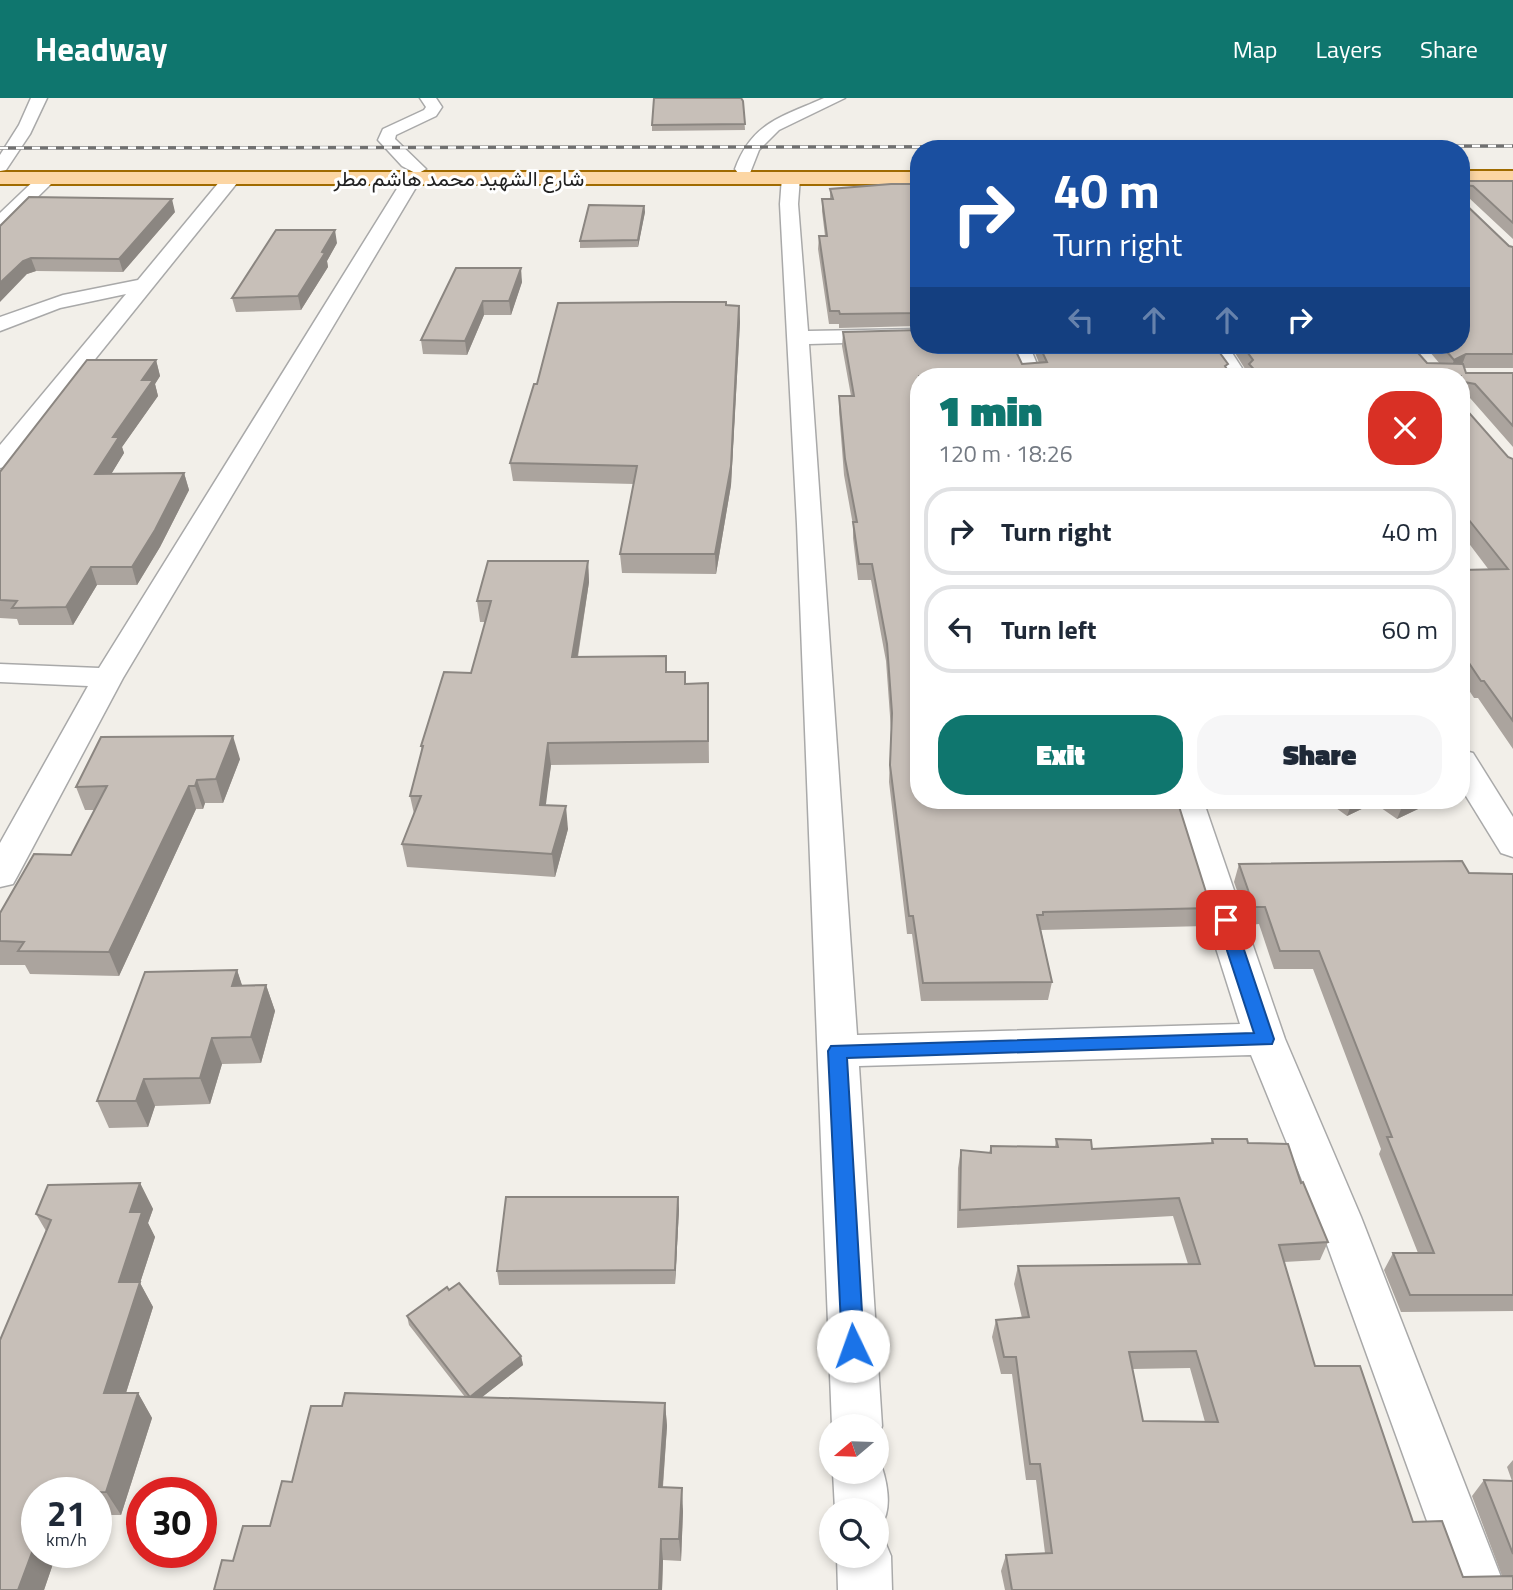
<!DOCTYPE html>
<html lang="en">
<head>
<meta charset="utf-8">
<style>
	body { margin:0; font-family:"Titillium Web",Vazirmatn,sans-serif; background:#f6f6f7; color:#1f2937; height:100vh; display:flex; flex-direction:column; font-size:26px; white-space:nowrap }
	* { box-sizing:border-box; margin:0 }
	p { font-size:23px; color:#747a83 }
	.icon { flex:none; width:38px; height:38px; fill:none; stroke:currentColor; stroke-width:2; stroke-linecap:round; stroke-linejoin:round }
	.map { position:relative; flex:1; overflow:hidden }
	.panel { position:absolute; left:910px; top:270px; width:560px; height:441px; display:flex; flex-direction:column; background:#fff; border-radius:28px; box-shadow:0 4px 10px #0003 }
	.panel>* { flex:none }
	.top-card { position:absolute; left:910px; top:42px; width:560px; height:214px; border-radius:28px; box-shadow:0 4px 10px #0003; background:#1a4fa0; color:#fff; overflow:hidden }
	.needle { width:46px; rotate:251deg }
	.buttons { position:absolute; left:819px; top:1316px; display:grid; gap:14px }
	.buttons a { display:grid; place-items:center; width:70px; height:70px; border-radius:50%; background:#fff; box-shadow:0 4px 10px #0003; font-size:35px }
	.speed { position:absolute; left:21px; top:1379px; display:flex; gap:14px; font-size:35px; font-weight:700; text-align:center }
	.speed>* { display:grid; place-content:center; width:91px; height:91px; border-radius:50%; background:#fff; box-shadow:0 4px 10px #0003; line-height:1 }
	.speed small { font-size:18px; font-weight:400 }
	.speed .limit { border:10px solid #d22; background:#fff; color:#111 }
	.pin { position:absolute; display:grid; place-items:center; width:60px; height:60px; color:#fff; margin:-30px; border-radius:14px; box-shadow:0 4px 10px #0006 }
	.me { position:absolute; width:77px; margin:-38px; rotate:357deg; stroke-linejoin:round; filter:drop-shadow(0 0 5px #0008) }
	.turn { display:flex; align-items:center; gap:24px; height:147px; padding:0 28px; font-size:32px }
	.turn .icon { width:91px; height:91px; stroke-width:2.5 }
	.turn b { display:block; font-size:49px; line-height:60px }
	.lanes { display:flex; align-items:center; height:66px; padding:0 28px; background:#0003; justify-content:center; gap:35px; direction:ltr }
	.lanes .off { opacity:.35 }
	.round { display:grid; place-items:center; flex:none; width:74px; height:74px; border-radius:28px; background:#f6f6f7 }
	.summary { display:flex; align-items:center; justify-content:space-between; height:119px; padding:0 28px }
	h1 { font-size:42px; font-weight:800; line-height:52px; color:#0f766e }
	.action { display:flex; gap:14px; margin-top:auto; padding:14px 28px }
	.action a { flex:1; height:80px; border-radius:28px; background:#0f766e; color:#fff; font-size:28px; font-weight:800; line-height:80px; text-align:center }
	.action a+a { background:#f6f6f7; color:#1f2937 }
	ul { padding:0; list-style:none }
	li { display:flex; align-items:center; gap:21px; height:88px; margin:0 14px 10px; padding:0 14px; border:4px solid #e0e1e3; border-radius:28px }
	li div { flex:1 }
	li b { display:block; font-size:26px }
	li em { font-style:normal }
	header { display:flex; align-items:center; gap:42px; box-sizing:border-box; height:98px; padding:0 35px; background:#0f766e; color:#fff }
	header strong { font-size:33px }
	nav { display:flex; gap:38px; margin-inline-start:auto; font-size:24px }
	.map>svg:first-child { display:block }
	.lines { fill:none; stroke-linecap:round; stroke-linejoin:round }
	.minor-casing { stroke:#a9a9a9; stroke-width:3 }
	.primary-casing { stroke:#a06b00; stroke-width:4 }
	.minor { fill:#fff; fill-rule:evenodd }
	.primary { fill:#fcd6a4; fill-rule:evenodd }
	.rail-casing { stroke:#707070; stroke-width:3.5 }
	.rail { stroke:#fff; stroke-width:2.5; stroke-dasharray:8; stroke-linecap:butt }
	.wall { fill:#aba49e; fill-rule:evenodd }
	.shaded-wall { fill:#8b8681 }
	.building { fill:#c7bfb8; stroke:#8b8681; stroke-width:2; fill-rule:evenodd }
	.route { fill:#1a73e8; stroke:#114b97; stroke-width:2 }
	.labels { text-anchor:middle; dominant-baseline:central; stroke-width:6; stroke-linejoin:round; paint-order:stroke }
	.far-street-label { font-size:21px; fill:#222; stroke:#fff }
</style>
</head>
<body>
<header>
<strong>Headway</strong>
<nav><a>Map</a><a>Layers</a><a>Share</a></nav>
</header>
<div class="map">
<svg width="1513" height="1492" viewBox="0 0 1513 1492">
	<rect width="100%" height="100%" fill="#f2efe9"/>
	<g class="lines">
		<defs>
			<g id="minor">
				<path d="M31,0H47L30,36L6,72L0,73V57L19,27Z"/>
				<path d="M420,0H436L442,9L436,18L396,37L395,41L426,71L417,76L402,68L378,42L383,31L424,12L426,9Z"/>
				<path d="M824,0H845L779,32L759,52L750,75H738L735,71C752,24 782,19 824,0Z"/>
				<path d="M791,74L800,79L798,106L808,233L919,231V243L809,246L857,937L1240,926L1169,702H1203L1285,941L1361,1119L1506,1492H1452L1317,1119L1251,957L859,968L882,1328L877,1341V1328H832L797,426L780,106L782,79Z"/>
				<path d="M47,75L56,80L53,84L7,129L0,131V115L41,76Z"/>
				<path d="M231,76L240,81L237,85L9,368L0,370V347L126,196L60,210L0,233V219L63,197L138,182L225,77Z"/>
				<path d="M412,76L421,81L123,580L18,777L13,786L0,789V745L88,588L0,584V566L99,570L403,81Z"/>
				<path d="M1007,247H1029L1042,278H1020Z"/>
				<path d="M1205,247H1227L1247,278H1225Z"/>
				<path d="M1461,652L1473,655L1513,719V759L1501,755L1461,690Z"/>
				<path d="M877,1356C886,1377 896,1414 877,1432V1412H835L833,1374H877Z"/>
				<path d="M877,1436L883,1439L891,1458L892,1492H838L837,1458H877Z"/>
			</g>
			<g id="primary">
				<rect x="1461" y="73" width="52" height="12"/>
				<rect x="0" y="74" width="919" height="12"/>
			</g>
		</defs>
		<use href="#minor" class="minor-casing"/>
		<use href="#primary" class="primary-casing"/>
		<use href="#minor" class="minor"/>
		<use href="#primary" class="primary"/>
		<defs>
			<path id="rail" d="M0,50L1513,48"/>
		</defs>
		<use href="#rail" class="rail-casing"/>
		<use href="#rail" class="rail"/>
	</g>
	<g class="wall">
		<path d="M743,3L745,32L652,33V27Z"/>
		<path d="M1461,83H1513V141L1469,100L1462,99V103L1509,148L1513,149V270H1464L1466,275H1513V349L1470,300H1464L1463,308L1508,359L1513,361V651L1478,600H1474L1461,580V472H1489L1461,435V278H1246L1247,274L1230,247H1411L1427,265L1440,266L1424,247H1461Z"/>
		<path d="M919,86V228L839,230V226H829L818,151L819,138H825L822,113V101H830V91Z"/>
		<path d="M644,108L645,114L638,149L580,150V143Z"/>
		<path d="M175,114L123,174L36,173L27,176L0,128Z"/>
		<path d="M337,145L327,163L328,169L301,212L236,214L232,200Z"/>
		<path d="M456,170L522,184L511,217H484L467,257L423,256L421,242Z"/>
		<path d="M726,207L739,208L740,224L731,387L716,476L622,475L620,456L634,386L513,383L510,365L537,286Z"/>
		<path d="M843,234L1022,266L1039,265L1032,247H1214L919,278V702L1211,810L1206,828L1041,832L1052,884L1048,902L921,903L912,836H907L889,684L891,632L886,563L871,482H858L853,440V427L844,377L839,313V298H851L842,248Z"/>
		<path d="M156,262L160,278L155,286L158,298L122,349L124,355L111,376L184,375L189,392L160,449L137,487H97L73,527H19L17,521L0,520V374Z"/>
		<path d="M588,463L589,484L578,559L667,574L686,586L708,585L709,665L551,667L545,707L568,731L555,779L407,769L402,746L414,716L410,698L422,653L421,648L471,575L485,524H480L477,503Z"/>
		<path d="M240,661L223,705H205L203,711H196L119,878L30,876L25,867H0V815L71,757L95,712H85L76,689Z"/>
		<path d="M1325,702H1437L1397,721L1374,705L1347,718Z"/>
		<path d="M1239,766L1513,776V1213L1401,1214L1384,1172L1393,1155H1418L1379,1056L1381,1051L1313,871H1274L1259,826L1249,827L1234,784Z"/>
		<path d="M237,872L242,888L266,887L275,913L261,965L222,966L210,1006L155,1008L148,1029L109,1030L97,1003Z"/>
		<path d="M1056,1041L1092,1051L1211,1045L1212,1041L1248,1045L1301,1085L1328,1144L1320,1162L1284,1164L1315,1268L1413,1424L1463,1479L1502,1478L1472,1398L1484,1382L1512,1383L1507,1369L1513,1362V1492H1005L1001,1473L1006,1457L1045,1455L1036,1382H1026L1012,1276H1001L992,1239L996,1222L1022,1220L1014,1186L1018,1168L1188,1166L1173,1118L957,1130L958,1070L961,1052L989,1055L991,1048L1055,1049ZM1190,1270L1205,1324L1143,1323L1132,1271Z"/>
		<path d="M140,1085L153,1111L148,1125L155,1139L140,1185L153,1209L126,1295H138L152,1320L121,1417H96V1395H37V1454H57L44,1492H0V1242L46,1133L36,1116L48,1087Z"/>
		<path d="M678,1099L679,1112L675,1186L499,1187L497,1173Z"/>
		<path d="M449,1192L521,1258L523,1267L482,1299L665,1305L667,1328L663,1389L683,1413L681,1463L663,1462L662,1492H214L233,1463L270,1428L292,1384L342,1308L465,1299L409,1227L407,1218Z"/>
	</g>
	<g class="shaded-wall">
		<path d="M172,101L175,114L123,174L119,161Z"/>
		<path d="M644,108L645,114L638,149V142Z"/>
		<path d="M335,132L337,145L327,163L328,169L301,212L298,198L322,154Z"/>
		<path d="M31,160L36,173L27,176L0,204V185L23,163Z"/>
		<path d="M521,170L522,184L511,217L509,203Z"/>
		<path d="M483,203L484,217L467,257L465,243Z"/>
		<path d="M739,208L740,224L731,387L716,476L715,456Z"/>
		<path d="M1466,256L1461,270L1449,277L1454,262Z"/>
		<path d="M156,262L160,278L155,286L158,298L122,349L124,355L101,393L95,376L113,339L142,282Z"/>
		<path d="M184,375L189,392L160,449L137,487L132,469Z"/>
		<path d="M588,463L589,484L574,581L572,559Z"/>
		<path d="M91,469L97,487L73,527L66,509Z"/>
		<path d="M233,638L240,661L223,705L216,681Z"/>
		<path d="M548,645L551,667L543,729L540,707Z"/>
		<path d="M197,682L205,705L203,711L195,688Z"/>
		<path d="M189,688L196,711L119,878L109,854Z"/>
		<path d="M1353,702H1375L1374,705L1347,718Z"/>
		<path d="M1408,702H1437L1397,721L1404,704Z"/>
		<path d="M566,708L568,731L555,779L552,756Z"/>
		<path d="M237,872L246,899L232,888Z"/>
		<path d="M266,887L275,913L261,965L251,939Z"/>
		<path d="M212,940L222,966L210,1006L200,980Z"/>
		<path d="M144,981L155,1008L148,1029L136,1003Z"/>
		<path d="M140,1085L153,1111L148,1125L155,1139L140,1185L153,1209L118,1320L104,1295L119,1184L130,1114Z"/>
		<path d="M678,1099L679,1112L675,1186V1172Z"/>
		<path d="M521,1258L523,1267L472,1307L470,1299Z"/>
		<path d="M138,1295L152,1320L121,1417L106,1394Z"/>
		<path d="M665,1305L667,1328L661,1411L659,1389Z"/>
		<path d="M682,1390L683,1413L681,1463L679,1441Z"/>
		<path d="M37,1441V1454H57L44,1492H18Z"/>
		<path d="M661,1441L663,1462L662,1492H659Z"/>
	</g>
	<g class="building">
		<path d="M654,0H741L743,3L745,26L652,27Z"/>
		<path d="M1461,83H1513V125L1473,88L1463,87L1462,103L1509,148L1513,149V256H1466L1454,262L1441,247H1461Z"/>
		<path d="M891,86H919V215L840,216L839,213H830L819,138H827L822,101H833L830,91Z"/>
		<path d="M29,99L172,101L119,161L31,160L23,163L0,185V128Z"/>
		<path d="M589,107L644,108L638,142L580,143Z"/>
		<path d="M276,132H335L322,154L325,155L298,198L232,200Z"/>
		<path d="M456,170H521L509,203H483L465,243L421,242Z"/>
		<path d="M673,204H726V207L739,208L731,368L715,456H620L637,368L510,365L534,286H537L558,205Z"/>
		<path d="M919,232V247H1013L1022,266L1047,264L1039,247H1214L1228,266L1225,268L1231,278H919V702H1177L1211,810L1043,814V817H1037L1052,884L923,885L913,818H909L890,667L892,615L887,546L872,466H859L853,424H857L845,361L839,298H854L843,234Z"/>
		<path d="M1242,247H1411L1427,265L1463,266L1466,275H1513V328L1475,286L1464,284L1463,308L1508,359L1513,361V623L1484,583H1481L1461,553V472L1508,471L1461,412V278H1260L1249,266L1253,262Z"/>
		<path d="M87,262H156L142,282H153L113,339H119L95,376L184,375L155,432L132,469H91L66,509L12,510L17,503L0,502V374Z"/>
		<path d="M488,463H588L572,559L666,558V574H685V586L708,585V643L548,645L540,707L566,708L552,756L402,746L421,698H410L423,648H421L444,574L471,575L491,503H477Z"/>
		<path d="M233,638L216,681L197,682L195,688H189L109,854L18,853L24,844L0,843V815L34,756L71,757L107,688L76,689L101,639Z"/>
		<path d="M1462,763L1469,775L1513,776V1197H1410L1393,1155H1434L1387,1039H1392L1319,853H1280L1265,809H1254L1239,766Z"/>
		<path d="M237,872L232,888L266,887L251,939L212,940L200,980L144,981L136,1003H97L145,874Z"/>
		<path d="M1056,1041L1091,1042L1092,1051L1213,1045L1212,1041H1247L1248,1045L1288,1046L1301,1085L1303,1084L1328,1144L1279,1147L1315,1268H1360L1413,1424L1442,1423L1463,1479L1513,1478V1492H1012L1006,1457L1052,1455L1040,1366H1030L1016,1259H1004L996,1222L1029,1219L1018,1168L1200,1166L1179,1100L960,1112L961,1052L991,1055V1048L1058,1049ZM1196,1253L1218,1324L1143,1323L1129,1254Z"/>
		<path d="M140,1085L130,1114H142L119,1184H140L104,1295H138L106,1394L37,1395V1441L18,1492H0V1242L51,1122L36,1116L48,1087Z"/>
		<path d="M506,1099H678L675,1172L497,1173Z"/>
		<path d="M459,1185L521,1258L470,1299L407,1218L447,1189L449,1192Z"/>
		<path d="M345,1295L665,1305L659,1389L682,1390L679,1441H661L659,1492H214L222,1462L233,1463L243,1428H270L282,1383L292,1384L311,1308H342Z"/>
		<path d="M1484,1382L1513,1383V1456Z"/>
	</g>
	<path class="route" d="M1226,816L1234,822L1274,941L1272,946L847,960L864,1248L861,1255L853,1258L845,1255L842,1248L828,953L831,948L1254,935L1217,822Z"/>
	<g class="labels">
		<g class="far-street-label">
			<text x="459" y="80">شارع الشهيد محمد هاشم مطر</text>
		</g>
	</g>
</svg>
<div class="buttons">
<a><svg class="needle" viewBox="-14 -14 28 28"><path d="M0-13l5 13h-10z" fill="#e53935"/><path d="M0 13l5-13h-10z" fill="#747a83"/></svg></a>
<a><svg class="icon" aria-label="search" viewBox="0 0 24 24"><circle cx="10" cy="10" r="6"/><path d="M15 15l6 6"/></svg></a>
</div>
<div class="speed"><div>21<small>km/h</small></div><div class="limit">30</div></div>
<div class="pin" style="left:1226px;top:822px;background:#d93025"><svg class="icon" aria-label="arrive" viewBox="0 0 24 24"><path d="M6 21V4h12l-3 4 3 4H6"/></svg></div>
<svg class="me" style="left:853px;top:1248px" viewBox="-20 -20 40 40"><circle r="19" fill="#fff"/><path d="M0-13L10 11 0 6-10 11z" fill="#1a73e8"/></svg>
<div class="top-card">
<div class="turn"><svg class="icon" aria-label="right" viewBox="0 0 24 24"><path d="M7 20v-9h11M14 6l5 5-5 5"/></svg><div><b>40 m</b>Turn right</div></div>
<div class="lanes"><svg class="icon off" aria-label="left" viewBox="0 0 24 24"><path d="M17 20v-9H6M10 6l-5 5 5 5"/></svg><svg class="icon off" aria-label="ahead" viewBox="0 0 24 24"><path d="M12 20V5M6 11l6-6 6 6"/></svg><svg class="icon off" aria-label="ahead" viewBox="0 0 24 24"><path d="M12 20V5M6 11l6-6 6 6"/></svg><svg class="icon" aria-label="right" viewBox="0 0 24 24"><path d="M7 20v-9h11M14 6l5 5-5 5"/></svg></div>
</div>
<section class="panel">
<div class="summary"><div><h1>1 min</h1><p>120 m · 18:26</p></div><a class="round" style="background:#d93025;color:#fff"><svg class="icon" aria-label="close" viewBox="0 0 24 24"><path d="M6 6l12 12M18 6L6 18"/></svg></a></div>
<ul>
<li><svg class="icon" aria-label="right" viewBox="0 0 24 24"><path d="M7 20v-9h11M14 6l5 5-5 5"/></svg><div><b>Turn right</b></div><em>40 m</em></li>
<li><svg class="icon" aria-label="left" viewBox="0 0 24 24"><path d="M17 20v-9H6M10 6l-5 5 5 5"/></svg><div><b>Turn left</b></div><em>60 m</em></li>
</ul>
<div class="action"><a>Exit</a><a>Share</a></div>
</section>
</div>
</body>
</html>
